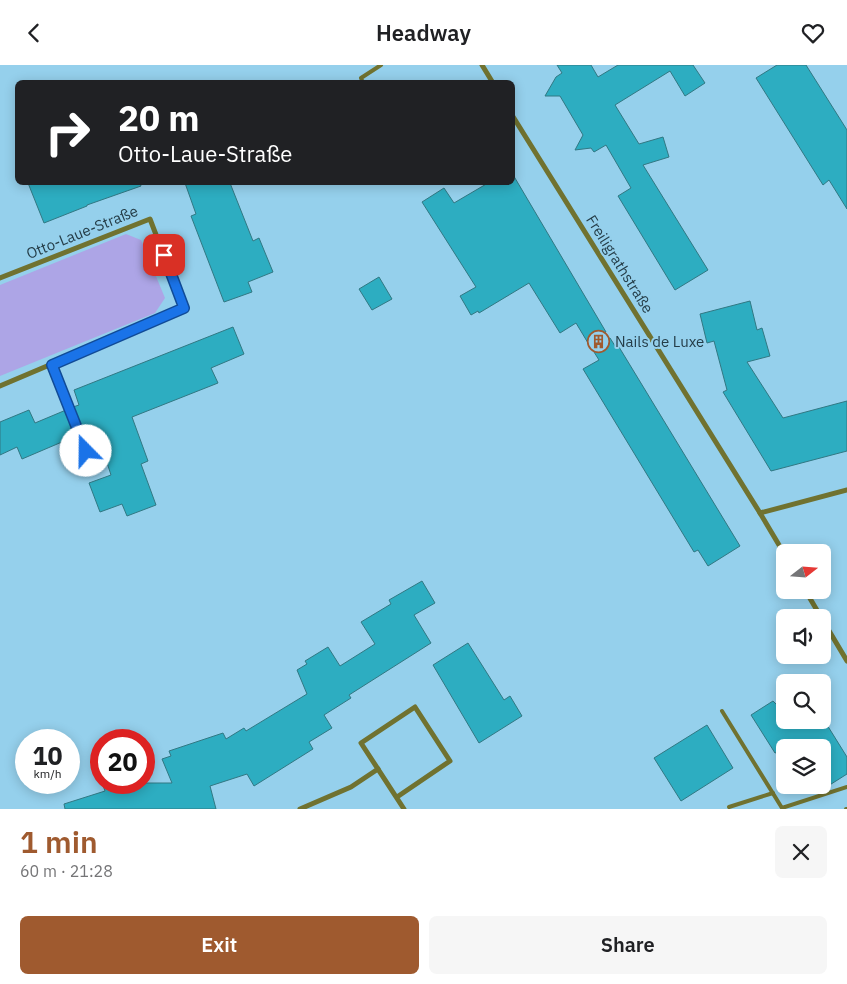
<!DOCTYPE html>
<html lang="en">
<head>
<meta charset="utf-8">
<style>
	body { margin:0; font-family:"IBM Plex Sans",sans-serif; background:#f6f6f6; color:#202124; height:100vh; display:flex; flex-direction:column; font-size:19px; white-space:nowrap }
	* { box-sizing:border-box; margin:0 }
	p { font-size:16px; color:#757577 }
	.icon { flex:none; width:28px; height:28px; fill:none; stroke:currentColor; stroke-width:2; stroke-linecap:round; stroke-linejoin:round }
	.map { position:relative; height:744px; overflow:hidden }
	.panel { display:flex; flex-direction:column; background:#fff; flex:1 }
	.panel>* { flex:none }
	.top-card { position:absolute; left:15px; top:15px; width:500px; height:105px; border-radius:8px; box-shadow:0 2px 12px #0003; background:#202124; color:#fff; overflow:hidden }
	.needle { width:32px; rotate:73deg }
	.fabs { position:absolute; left:776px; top:479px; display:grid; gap:10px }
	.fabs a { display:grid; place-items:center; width:55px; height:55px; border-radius:8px; background:#fff; box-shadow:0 2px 12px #0003; font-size:25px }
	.speed { position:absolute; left:15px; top:664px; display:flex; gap:10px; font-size:25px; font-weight:700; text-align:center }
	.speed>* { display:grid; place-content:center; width:65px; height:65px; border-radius:50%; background:#fff; box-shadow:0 2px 12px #0003; line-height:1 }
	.speed small { font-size:12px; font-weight:400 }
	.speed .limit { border:8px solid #d22; background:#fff; color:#111 }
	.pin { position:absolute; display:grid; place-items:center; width:42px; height:42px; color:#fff; margin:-21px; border-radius:10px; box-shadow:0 2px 8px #0006 }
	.me { position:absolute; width:55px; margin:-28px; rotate:338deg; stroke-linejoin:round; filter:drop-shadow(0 0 4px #0008) }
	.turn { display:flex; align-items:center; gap:18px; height:105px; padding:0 20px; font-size:22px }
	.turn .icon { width:65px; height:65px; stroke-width:2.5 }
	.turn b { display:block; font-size:35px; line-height:42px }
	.round { display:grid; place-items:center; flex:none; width:52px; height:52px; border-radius:8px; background:#f6f6f6 }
	.head { display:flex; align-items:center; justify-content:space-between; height:85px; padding:0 20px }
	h1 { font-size:30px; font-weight:600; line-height:38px; color:#9f5a2f }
	.primary-button { display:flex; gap:10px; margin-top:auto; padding:10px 20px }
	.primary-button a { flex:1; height:58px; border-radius:8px; background:#9f5a2f; color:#fff; font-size:20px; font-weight:600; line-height:58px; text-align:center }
	.primary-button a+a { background:#f6f6f6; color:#202124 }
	header { display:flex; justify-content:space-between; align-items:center; height:65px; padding:0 20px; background:#fff; font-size:22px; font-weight:600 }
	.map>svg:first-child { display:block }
	.green { fill:#ada5e6 }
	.building { fill:#2dadc1; stroke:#317883 }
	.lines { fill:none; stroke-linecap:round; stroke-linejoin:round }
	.service { stroke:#707230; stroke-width:4 }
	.minor { stroke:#707230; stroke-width:5 }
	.route-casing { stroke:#114b97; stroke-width:12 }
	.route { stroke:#1a73e8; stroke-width:9 }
	.labels { text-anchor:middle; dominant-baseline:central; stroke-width:4; stroke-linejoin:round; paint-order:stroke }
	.street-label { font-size:15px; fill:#253d48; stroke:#95d0ec }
	.poi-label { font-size:15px; fill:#253d48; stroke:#95d0ec; text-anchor:start }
</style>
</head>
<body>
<header><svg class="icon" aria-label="back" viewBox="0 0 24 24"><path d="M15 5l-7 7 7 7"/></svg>Headway<svg class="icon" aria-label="heart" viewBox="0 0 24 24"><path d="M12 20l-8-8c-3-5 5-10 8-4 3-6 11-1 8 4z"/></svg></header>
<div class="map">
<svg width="847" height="744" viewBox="0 0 847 744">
	<rect width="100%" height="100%" fill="#95d0ec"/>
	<path class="green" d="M126,169L141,175L165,233L155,248L0,311V220Z"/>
	<g class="building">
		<path d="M557,0H591L598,12L618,0H693L705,18L685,31L670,6L615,40L639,79L663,72L669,92L643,100L708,205L675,225L618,131L631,123L606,80L594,87L591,83L575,85L583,70L560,31H545L556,12L562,8Z"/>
		<path d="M777,0H806L847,65V144L829,115L823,120L756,13Z"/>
		<path d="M512,108L606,267L588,278L576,258L560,268L529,218L479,248L478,246L471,250L460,231L476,222L422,137L444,123L454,138L488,118H512Z"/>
		<path d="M28,118H140L141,121L87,140V141L44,158Z"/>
		<path d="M185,118H230L253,176L259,173L273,207L248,217L252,227L224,237L191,151L196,149Z"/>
		<path d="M379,212L392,234L372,245L359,224Z"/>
		<path d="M750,236L757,265L762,263L770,291L747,297L783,353L847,336V386L771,406L723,327L727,325L714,276L707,278L700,249Z"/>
		<path d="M233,262L244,289L211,303L218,318L132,352L148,396L141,399L156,440L127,451L122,439L100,447L89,418L111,410L96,364L83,369L73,342L79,340L74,325Z"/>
		<path d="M610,273L617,284L619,282L740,481L708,501L698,485L694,487L583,304L599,295L589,279Z"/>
		<path d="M29,345L35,358L66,345L76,371L22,394L17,382L0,390V357Z"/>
		<path d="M422,516L435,538L414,550L431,578L349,630L351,633L324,650L332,663L309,677L313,684L254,721L247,709L210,721L216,744H65L64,739L105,726L102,718H172L162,694L171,691L169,686L223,668L226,674L244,663L246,666L307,629L297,605L307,599L305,596L328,582L340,601L375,579L361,557L391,539L389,535Z"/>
		<path d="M468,578L504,635L510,631L522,651L479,678L433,600Z"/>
		<path d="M785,634V655H824L847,692V709L828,721L824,714L822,715V682H785V698L778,687L775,688L751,650L773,636L776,639Z"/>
		<path d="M707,660L733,703L681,736L654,693Z"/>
	</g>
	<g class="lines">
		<g class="service">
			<path d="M363,18L361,13L381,0"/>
			<path d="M52,300L93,403"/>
			<path d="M722,646L782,743L847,722"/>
			<path d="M729,742L773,728"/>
			<path d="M846,744H847"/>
		</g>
		<g class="minor">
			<path d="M482,0L493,18"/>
			<path d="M512,50L760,448L785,490"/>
			<path d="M0,213L150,154L184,243L0,321"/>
			<path d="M760,448L847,425"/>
			<path d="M805,525L821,552"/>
			<path d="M822,554L847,596"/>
			<path d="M397,732L450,696L415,642L361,678L404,744"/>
			<path d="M300,744L351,722L378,704"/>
		</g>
	</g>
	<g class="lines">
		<defs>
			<path id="route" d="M86,386L52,300L184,243L164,190"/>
		</defs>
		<use href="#route" class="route-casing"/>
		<use href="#route" class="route"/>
	</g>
	<defs>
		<symbol id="building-ring" viewBox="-11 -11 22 22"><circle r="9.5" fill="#95d0ec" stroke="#9f5a2f" stroke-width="1.5"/><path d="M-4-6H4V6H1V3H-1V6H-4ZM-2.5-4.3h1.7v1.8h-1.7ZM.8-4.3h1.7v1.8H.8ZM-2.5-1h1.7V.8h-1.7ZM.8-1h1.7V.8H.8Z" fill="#9f5a2f"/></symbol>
	</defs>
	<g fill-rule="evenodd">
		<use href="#building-ring" x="586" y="264" width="25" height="25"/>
	</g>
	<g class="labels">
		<g class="street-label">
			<text transform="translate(82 167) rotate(-22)">Otto-Laue-Straße</text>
			<text transform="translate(620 199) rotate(58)">Freiligrathstraße</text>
		</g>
		<g class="poi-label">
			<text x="615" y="276">Nails de Luxe</text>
		</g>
	</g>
</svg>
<div class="fabs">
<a><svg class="needle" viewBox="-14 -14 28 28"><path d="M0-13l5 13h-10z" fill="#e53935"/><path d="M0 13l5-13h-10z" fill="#757577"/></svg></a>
<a><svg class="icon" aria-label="sound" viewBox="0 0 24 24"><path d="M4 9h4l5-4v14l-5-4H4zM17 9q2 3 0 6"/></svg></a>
<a><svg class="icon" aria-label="search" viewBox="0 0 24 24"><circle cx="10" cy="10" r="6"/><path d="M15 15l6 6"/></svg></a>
<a><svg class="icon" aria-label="layers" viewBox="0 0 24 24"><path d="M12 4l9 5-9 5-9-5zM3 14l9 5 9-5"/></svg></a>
</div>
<div class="speed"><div>10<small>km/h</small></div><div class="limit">20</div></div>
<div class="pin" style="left:164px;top:190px;background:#d93025"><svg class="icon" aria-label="arrive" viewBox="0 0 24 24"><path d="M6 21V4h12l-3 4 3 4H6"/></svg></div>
<svg class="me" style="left:86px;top:386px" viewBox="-20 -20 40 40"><circle r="19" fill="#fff"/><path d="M0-13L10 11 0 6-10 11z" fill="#1a73e8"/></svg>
<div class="top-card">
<div class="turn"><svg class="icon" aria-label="right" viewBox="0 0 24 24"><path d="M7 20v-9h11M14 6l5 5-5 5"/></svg><div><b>20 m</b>Otto-Laue-Straße</div></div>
</div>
</div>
<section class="panel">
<div class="head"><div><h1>1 min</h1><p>60 m · 21:28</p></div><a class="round"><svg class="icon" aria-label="close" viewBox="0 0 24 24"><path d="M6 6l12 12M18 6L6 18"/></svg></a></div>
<div class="primary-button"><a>Exit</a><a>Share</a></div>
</section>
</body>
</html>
